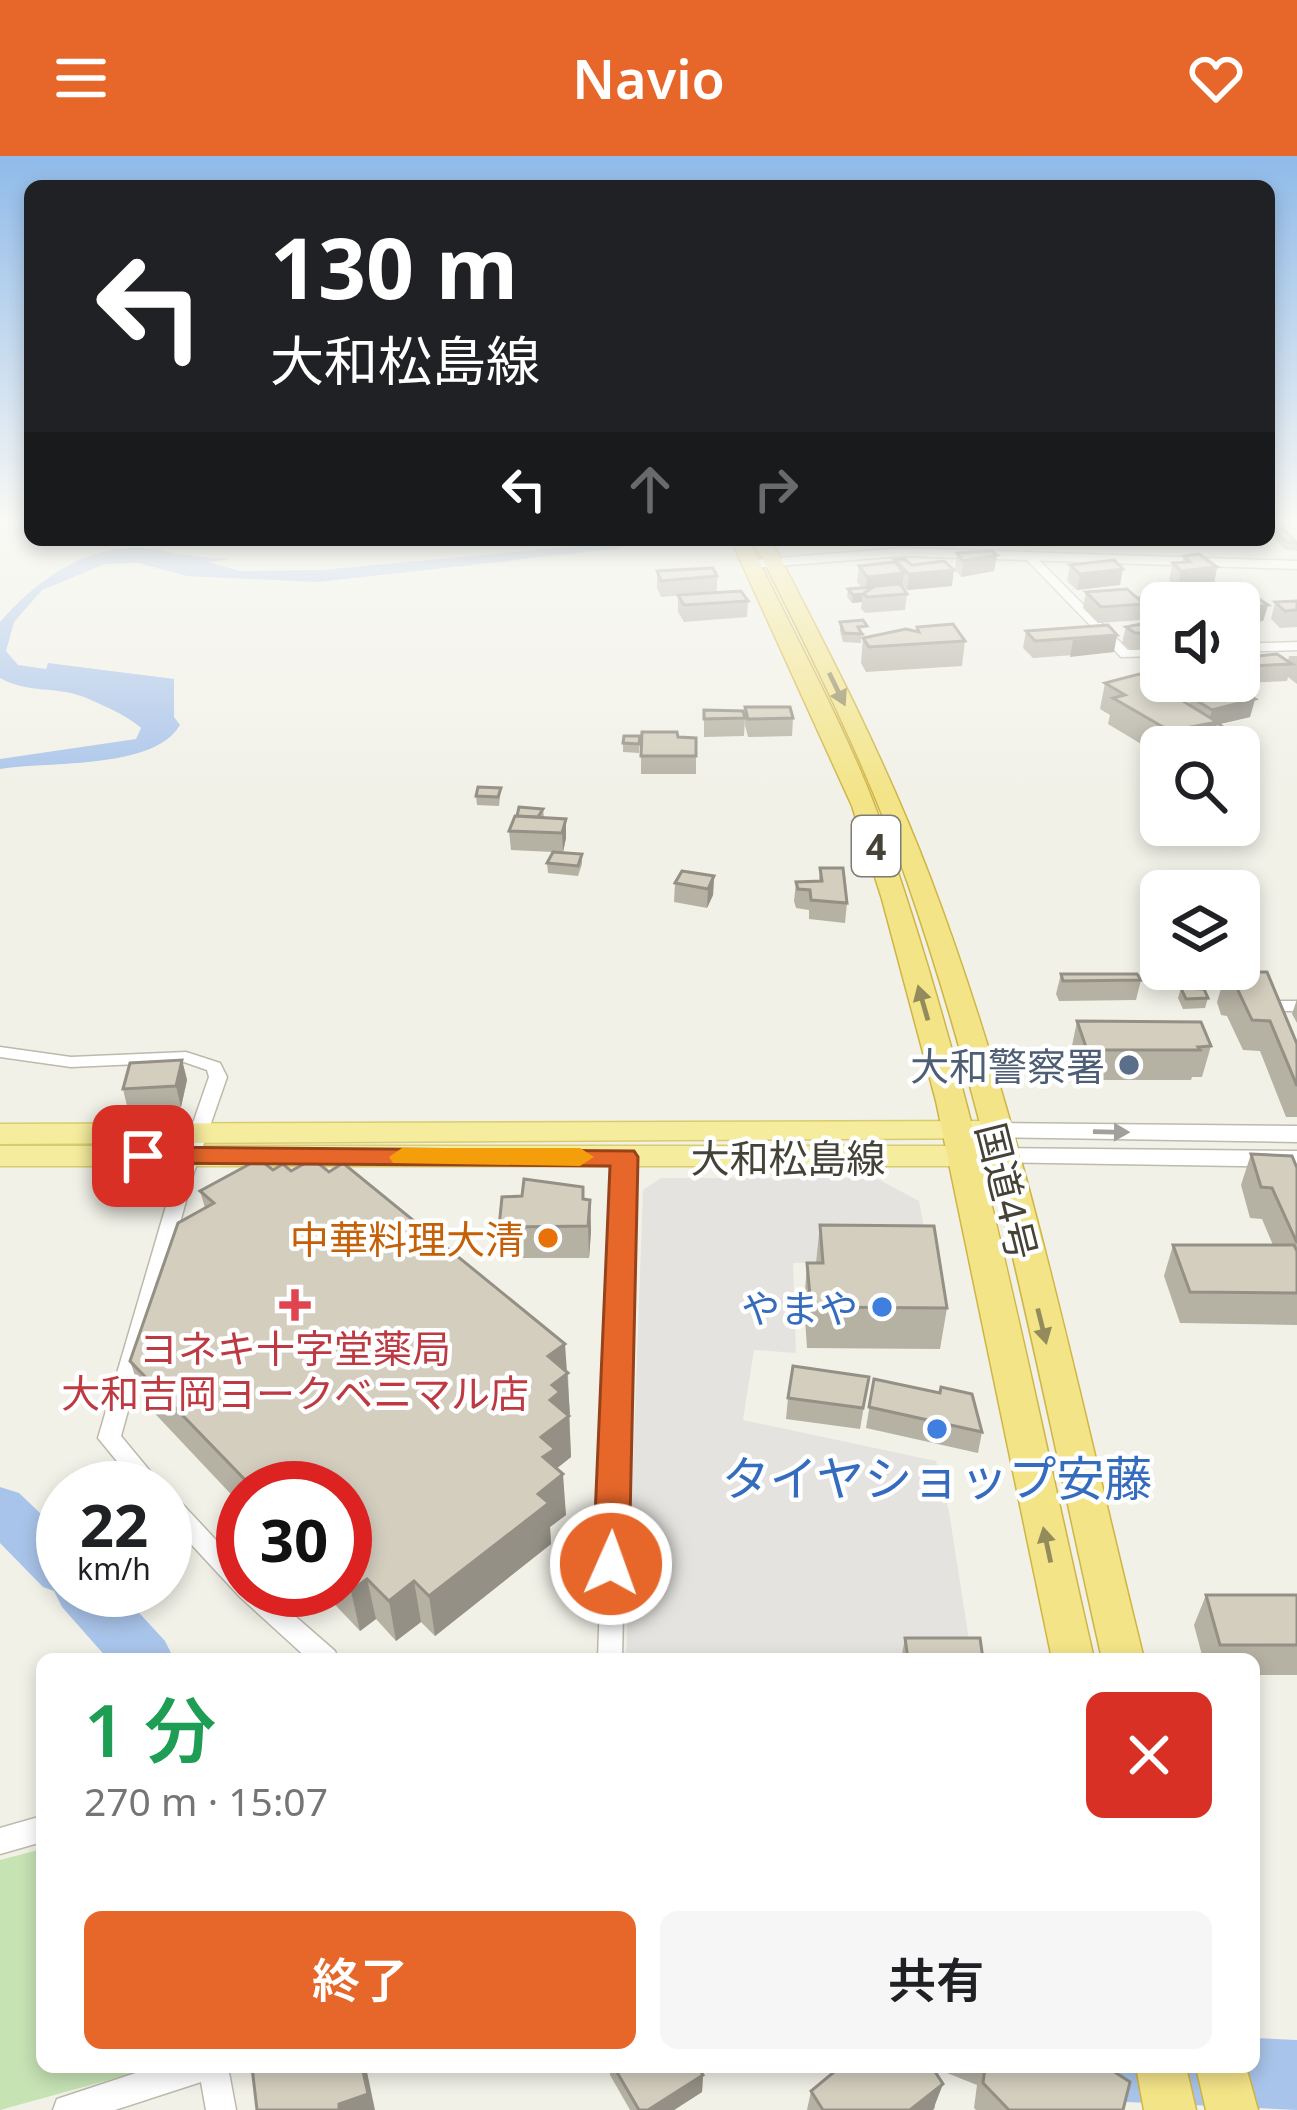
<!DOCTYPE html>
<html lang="ja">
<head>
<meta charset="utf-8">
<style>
	body { margin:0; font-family:"Noto Sans","Noto Sans JP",sans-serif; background:#f6f6f6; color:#202124; height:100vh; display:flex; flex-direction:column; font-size:45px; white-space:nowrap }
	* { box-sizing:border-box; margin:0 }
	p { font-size:39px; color:#757577 }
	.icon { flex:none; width:66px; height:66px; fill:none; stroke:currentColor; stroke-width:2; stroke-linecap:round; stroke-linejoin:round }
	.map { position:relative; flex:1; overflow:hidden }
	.sheet { position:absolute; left:36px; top:1497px; width:1224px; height:420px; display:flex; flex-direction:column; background:#fff; border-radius:18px; box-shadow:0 6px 18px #0003 }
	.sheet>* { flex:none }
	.top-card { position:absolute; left:24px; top:24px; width:1251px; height:366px; border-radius:18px; box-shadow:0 6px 18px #0003; background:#202124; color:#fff; overflow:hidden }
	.fabs { position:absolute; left:1140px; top:426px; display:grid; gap:24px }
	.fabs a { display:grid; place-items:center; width:120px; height:120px; border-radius:18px; background:#fff; box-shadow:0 6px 18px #0003; font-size:60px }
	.speed { position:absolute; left:36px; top:1305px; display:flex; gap:24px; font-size:60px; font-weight:700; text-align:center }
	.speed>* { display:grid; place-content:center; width:156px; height:156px; border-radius:50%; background:#fff; box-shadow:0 6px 18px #0003; line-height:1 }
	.speed small { font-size:30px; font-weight:400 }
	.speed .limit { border:18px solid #d22; background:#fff; color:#111 }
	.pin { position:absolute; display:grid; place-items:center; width:102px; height:102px; color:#fff; margin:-51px; border-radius:24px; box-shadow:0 6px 18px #0006 }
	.me { position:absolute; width:132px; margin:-66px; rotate:2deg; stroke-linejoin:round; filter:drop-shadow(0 0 9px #0008) }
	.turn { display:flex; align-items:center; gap:42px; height:252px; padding:0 48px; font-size:54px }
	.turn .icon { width:156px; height:156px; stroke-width:2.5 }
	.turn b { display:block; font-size:84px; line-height:102px }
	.lanes { display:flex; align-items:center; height:114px; padding:0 48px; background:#0003; justify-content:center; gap:60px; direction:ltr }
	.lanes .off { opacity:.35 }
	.round { display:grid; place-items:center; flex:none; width:126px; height:126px; border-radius:18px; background:#f6f6f6 }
	.headline { display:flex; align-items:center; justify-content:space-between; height:204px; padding:0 48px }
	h1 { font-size:72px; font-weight:600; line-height:90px; color:#1e9e55 }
	.action { display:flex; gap:24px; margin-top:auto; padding:24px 48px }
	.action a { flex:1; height:138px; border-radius:18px; background:#e7672a; color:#fff; font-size:48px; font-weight:600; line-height:138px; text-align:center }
	.action a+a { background:#f6f6f6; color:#202124 }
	header { display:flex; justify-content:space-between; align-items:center; height:156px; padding:0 48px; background:#e7672a; color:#fff; font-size:54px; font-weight:600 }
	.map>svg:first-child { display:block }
	.green { fill:#c6e3b4 }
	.parking { fill:#e4e3df }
	.water { fill:#a9c4ea }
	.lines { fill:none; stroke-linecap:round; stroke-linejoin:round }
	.river { fill:#a9c4ea; fill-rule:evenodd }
	.minor-casing { stroke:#bdbaab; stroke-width:3 }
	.tertiary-casing { stroke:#bdbaab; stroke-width:3 }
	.primary-casing { stroke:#d9cc6f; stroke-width:3 }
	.trunk-casing { stroke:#d0b444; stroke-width:3 }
	.minor { fill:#fff; fill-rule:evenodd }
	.tertiary { fill:#fff; fill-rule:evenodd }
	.primary { fill:#f5ec9d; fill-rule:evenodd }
	.trunk { fill:#f3e488; fill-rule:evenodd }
	.wall { fill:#b5b1a3 }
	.shaded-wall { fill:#949085 }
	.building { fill:#d3cebe; stroke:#949085; stroke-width:3 }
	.oneway { fill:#938b5b }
	.oneway2 { fill:#a2a09b }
	.route { fill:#e7672a; stroke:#96431b; stroke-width:3 }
	.slow { fill:#f59e0b }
	.service-dot { fill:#5c6f8a; stroke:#fff; stroke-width:4.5 }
	.food-dot { fill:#e8710a; stroke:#fff; stroke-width:4.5 }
	.health-dot { fill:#e0444e; stroke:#fff; stroke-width:4.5 }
	.shop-dot { fill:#3f7fe0; stroke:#fff; stroke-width:4.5 }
	.labels { text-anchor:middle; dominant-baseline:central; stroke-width:9; stroke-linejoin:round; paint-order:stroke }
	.shield { fill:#fff; stroke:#7d7b73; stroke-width:3 }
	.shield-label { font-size:36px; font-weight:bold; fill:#454237 }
	.service-label { font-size:39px; fill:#4e5e75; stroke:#fff; text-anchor:end }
	.street-label { font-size:39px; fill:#454237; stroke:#fff }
	.food-label { font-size:39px; fill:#c56008; stroke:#fff; text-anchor:end }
	.shop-label { font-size:39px; fill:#366cbe; stroke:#fff; text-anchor:end }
	.health-label { font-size:39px; fill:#be3a42; stroke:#fff }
	.near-shop-label { font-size:48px; fill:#366cbe; stroke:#fff }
</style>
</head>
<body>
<header><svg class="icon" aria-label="menu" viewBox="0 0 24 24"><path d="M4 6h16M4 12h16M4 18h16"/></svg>Navio<svg class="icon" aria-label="heart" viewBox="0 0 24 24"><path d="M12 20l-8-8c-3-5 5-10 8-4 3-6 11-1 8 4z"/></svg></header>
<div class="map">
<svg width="1297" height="1954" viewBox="0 0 1297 1954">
	<rect width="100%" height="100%" fill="#f2f1e8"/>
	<path class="green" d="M42,1693V1911H156L0,1954V1704Z"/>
	<path class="parking" d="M661,1022H876L919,1045L930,1105L793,1107L796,1197L754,1194L743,1264L936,1305L949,1356L972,1503H626L643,1034Z"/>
	<path class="water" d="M598,384H646L615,393L317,426L187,420L138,407L105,408L42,434L14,466L6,495L18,509L46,513L48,507L174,523V561L180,569C154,614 49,605 0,613V603L136,583L141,572C127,559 100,548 84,541C57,530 29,538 0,522V466C39,422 92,383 157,394C182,399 205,402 232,403L208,406L240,415L321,414L568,391Z"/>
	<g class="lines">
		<g class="river">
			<path d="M0,1331L19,1337L63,1379V1434H118L165,1485L174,1503H108L62,1451L54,1435L43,1431L0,1387Z"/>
			<path d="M1254,1882L1297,1884V1954L1127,1946L1102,1936L1092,1911H1254Z"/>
		</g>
		<defs>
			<g id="minor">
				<path d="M1023,396H1031L1128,494L1161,492V500L1121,501L1023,400Z"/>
				<path d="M1297,486V494L1239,496V488Z"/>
				<path d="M1265,845H1297V855H1276L1275,861H1263L1257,850Z"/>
				<path d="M0,891L71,901L186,896L220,907L227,921L194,1016L121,1280L164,1332H139L98,1282L176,1016L209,921L207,914L184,906L71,911L0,901Z"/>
				<path d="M624,995L633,1001L622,1503H598L615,1001Z"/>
				<path d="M165,1336L173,1338L243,1413V1434H265L335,1495L338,1503H308L240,1441L165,1360Z"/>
				<path d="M42,1660V1686L0,1698V1672Z"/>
				<path d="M154,1911H228L236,1954H206L201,1926L115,1954H53L57,1943Z"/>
			</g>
			<g id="tertiary">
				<path d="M902,392L1297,405V413L902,400L752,412L745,408L752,404Z"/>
				<path d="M994,967L1297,970V986L986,981L982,975Z"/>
				<path d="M1000,992L1297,995V1011L991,1006L988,1000L991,994Z"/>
			</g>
			<g id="primary">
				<path d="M994,965L1009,975L1005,982L0,988V968Z"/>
				<path d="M0,990H1000L1015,1000L1000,1010H0Z"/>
			</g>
			<g id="trunk">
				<path d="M731,384H749C790,472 843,565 877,656C976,930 1029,1220 1094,1503H1052L936,945L882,743L852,650Z"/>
				<path d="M753,384H771C828,494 886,605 930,721C1026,973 1079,1242 1144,1503H1102C1043,1243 995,977 907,725C866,607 809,495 753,384Z"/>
				<path d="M1136,1911H1186L1196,1954H1144Z"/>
				<path d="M1196,1911H1246L1258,1954H1206Z"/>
			</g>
		</defs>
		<use href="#minor" class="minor-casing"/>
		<use href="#tertiary" class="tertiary-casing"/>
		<use href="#primary" class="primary-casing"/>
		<use href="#trunk" class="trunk-casing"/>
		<use href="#minor" class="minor"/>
		<use href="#tertiary" class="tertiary"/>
		<use href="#primary" class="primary"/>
		<use href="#trunk" class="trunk"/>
	</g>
	<g class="wall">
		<path d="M1269,365H1286L1284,374L1297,385V395L1285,394L1273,380H1269Z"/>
		<path d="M957,397L997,399L994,415L961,421L955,413Z"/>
		<path d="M1184,400L1217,411L1214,428L1178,431L1169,424L1173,407H1182Z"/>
		<path d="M895,404L912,409L952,430L907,434L902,429L907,438L905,454L865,457L861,453L862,446L852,447L847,441L848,433L862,432L857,426L859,410L895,406Z"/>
		<path d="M1070,409L1120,429L1077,434L1067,425Z"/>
		<path d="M657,415L717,420V436L661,441L657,432Z"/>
		<path d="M1086,436L1138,442L1161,454V493L1131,494L1122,487L1126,471L1148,466L1141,461V464L1098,467L1083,452Z"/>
		<path d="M678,439L748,445L747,461L684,466L678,456Z"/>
		<path d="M1230,439L1268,449L1263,465L1243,468L1239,465V447H1228Z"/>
		<path d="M1297,445V471L1280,472L1271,463L1275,446Z"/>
		<path d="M840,466L866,478L861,479V487L843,486L840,475Z"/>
		<path d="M1108,469L1114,496L1033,502L1023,492L1026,475Z"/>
		<path d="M917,471L965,485L962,510L866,516L861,507L863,482L916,476Z"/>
		<path d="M1289,500H1297V528L1288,521L1287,525L1245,527L1239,522L1240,502L1288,505Z"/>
		<path d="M1105,527L1189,549L1191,541L1255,543L1250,561L1219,568L1225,582L1217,586L1212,583L1210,591H1161V600L1108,568L1110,559L1100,553Z"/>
		<path d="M745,551L793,562L792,580L748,581L745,569Z"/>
		<path d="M704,554L745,562L744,580L704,581Z"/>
		<path d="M640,580L639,597L623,596V587Z"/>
		<path d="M696,582V618H641V600Z"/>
		<path d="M501,632L499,650L477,649L476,640Z"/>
		<path d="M543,653L544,662L566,663V682L563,696L582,698V708L578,720L548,717L547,707L553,696L511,694L509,675Z"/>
		<path d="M820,712L847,747L845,767L809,763V754L796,752L794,745L796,726L819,725Z"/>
		<path d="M714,720L713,739L707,752L674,746L675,727Z"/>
		<path d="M1226,816L1297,888V961H1286L1260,895L1243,894L1227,860L1221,859L1217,846Z"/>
		<path d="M1061,818L1141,824L1136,844L1059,845L1056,838Z"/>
		<path d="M1181,832L1208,842L1205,852L1183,853L1178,842Z"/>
		<path d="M1297,843V867L1292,858Z"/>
		<path d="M1077,865L1211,890L1202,921H1192L1191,924H1080L1071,895Z"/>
		<path d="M182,904L187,924L181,951L128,954L123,933Z"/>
		<path d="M1251,998L1297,1012V1169L1180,1167L1164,1120L1173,1089H1273L1262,1063L1250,1062L1241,1029Z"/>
		<path d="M273,1014L291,1015L568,1217L571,1301L557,1312L566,1359L550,1371L551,1388L435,1480L421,1466L396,1485L376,1463L360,1475L321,1434H345V1332H243V1351L144,1246L130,1205L205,1052L200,1035Z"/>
		<path d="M590,1044L591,1075L589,1102H501L499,1071Z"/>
		<path d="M820,1069L947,1152L940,1193L807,1192L804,1148L807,1107H816Z"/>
		<path d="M869,1221L860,1273L786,1263L788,1242Z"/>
		<path d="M874,1223L982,1276L978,1297L866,1272Z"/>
		<path d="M1206,1439H1297V1519H1254V1503H1203L1194,1469Z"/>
		<path d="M905,1482L983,1503H901Z"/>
		<path d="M610,1911H698L703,1919L702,1936L674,1954H630L610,1919Z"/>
		<path d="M840,1911H1107L1123,1954H976L974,1952L977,1929L932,1911L935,1952L933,1954H807L811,1935Z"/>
	</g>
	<g class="shaded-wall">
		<path d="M997,399L994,415L961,421L963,405Z"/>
		<path d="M1217,411L1214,428L1178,431L1181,415Z"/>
		<path d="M1123,413L1120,429L1077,434L1080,418Z"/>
		<path d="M954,414L952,430L907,434L909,418Z"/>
		<path d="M904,417L902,433L865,437L867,421Z"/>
		<path d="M862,438V446L852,447L853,439Z"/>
		<path d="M1268,449L1263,465L1243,468L1247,452Z"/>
		<path d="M1161,477V493L1154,494L1158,478Z"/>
		<path d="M1117,479L1114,496L1070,501L1073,484Z"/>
		<path d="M1200,525H1224L1199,529Z"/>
		<path d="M1255,543L1250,561L1216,569L1210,591H1166L1170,575L1208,567L1212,554Z"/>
		<path d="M1227,574L1225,582L1217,586L1219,577Z"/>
		<path d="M566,663V682L563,696L562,677Z"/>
		<path d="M714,720L713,739L707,752L708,733Z"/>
		<path d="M182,904L187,924L181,951L176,930Z"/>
		<path d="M590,1044L591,1075L589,1102L588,1070Z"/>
		<path d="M565,1188L570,1258L562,1265L569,1260L571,1301L556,1313L563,1318L566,1359L550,1371L551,1388L435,1480L429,1440L538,1338L548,1200Z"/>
		<path d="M367,1423L376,1463L360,1475L351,1435Z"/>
		<path d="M414,1425L421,1466L396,1485L389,1445Z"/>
		<path d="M362,1911H366L375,1954H339V1948Z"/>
		<path d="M703,1919L702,1936L674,1954H648Z"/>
		<path d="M943,1928L933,1954H910Z"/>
	</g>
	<g class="building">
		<path d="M1275,374H1284L1297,387L1287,386Z"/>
		<path d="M992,395L997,399L963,405L957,397Z"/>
		<path d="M1199,398L1217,411L1181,415L1173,407L1190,406L1184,400Z"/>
		<path d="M904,403L912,409L944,405L954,414L909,418L895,404Z"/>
		<path d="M1114,404L1123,413L1080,418L1070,409Z"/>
		<path d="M895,406L904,417L867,421L859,410Z"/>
		<path d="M713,412L717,420L661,425L657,415Z"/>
		<path d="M900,428L907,438L867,441L863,437L876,430Z"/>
		<path d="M873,431L863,438L853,439L848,433Z"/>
		<path d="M1127,433L1144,448L1101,451L1086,436Z"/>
		<path d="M741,435L748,445L684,449L678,439Z"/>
		<path d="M1250,437L1268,449L1247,452L1230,439Z"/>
		<path d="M1196,439L1204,447H1191L1186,440Z"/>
		<path d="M1145,441L1161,454V463H1156L1143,453L1144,448L1138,442Z"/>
		<path d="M1183,443L1187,447H1166L1174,444Z"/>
		<path d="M1297,445V454L1285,455L1275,446Z"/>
		<path d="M863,464L867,470L858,471L862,478L844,477L840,466Z"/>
		<path d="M1161,464V477H1135L1126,471Z"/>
		<path d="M953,468L965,485L869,491L863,482L906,473L919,476L917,471Z"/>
		<path d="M1108,469L1117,479L1035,485L1026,475Z"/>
		<path d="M1277,498L1292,508L1249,510L1240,502Z"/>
		<path d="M1139,518L1217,566L1170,575L1113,542L1125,539L1105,527Z"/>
		<path d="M1236,532L1255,543L1212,554L1191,541Z"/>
		<path d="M745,551H790L793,562L748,563Z"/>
		<path d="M704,554L743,555L745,562L704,563Z"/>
		<path d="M1216,566L1227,574L1219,577L1214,574Z"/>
		<path d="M642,576H677L678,581L696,582V600H641Z"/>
		<path d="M624,580H640L639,588L623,587Z"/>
		<path d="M478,631L501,632L498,641L476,640Z"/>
		<path d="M519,651L543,653L538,661L517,660Z"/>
		<path d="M515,660L566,663L562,677L509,675Z"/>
		<path d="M553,696L582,698L578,710L547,707Z"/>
		<path d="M820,712H843L847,747L811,744L810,734L798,733L796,726L822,725Z"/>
		<path d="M682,715L714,720L708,733L675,727Z"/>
		<path d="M1226,816H1267L1297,888V930L1270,865L1252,864L1236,830L1230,829Z"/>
		<path d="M1061,818H1137L1141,824L1063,825Z"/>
		<path d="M1181,832L1204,833L1208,842L1186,843Z"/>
		<path d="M1077,865L1201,866L1211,890L1198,891L1200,894H1087Z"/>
		<path d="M182,904L176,930L123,933L130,907Z"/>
		<path d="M1251,998L1292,1000L1297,1012V1087L1272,1032L1261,1031Z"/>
		<path d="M259,1003L273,1014L283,1008L291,1015L313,1003L329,1016L343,1007L565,1188L548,1200L568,1217L552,1229L560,1236L550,1244L569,1260L541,1281L555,1293L543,1301L563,1318L538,1338L549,1347L429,1440L414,1425L389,1445L367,1423L351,1435L345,1428V1332H253L130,1205L178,1067L214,1047L200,1035Z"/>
		<path d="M524,1023L583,1031V1043L590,1044L588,1070L499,1071L502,1041L522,1040Z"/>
		<path d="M820,1069L934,1070L947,1152L811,1151L807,1107H823Z"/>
		<path d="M1173,1089H1294L1297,1095V1137L1190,1136Z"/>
		<path d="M793,1210L869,1221L863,1252L788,1242Z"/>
		<path d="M874,1223L940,1237L941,1231L972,1238L982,1276L869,1251Z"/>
		<path d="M1206,1439H1297V1489H1220Z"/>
		<path d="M905,1482H980L983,1503H908Z"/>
		<path d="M252,1911H362L368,1938L339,1948V1954H257Z"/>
		<path d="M614,1911H698L703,1919L648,1954H639Z"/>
		<path d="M840,1911H932L943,1928L910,1954H823L811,1935Z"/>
		<path d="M985,1911H1107L1130,1926L1123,1954H1009L983,1927Z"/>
	</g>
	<defs><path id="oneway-solid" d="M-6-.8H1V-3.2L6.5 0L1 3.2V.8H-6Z" transform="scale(3)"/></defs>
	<g class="oneway">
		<use href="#oneway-solid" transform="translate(837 533) rotate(64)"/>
		<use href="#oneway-solid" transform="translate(923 847) rotate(-106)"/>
		<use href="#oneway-solid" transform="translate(1042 1170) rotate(76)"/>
		<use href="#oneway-solid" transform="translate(1047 1389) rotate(-102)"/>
	</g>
	<use class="oneway2" href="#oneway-solid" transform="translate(1111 976) rotate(1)"/>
	<linearGradient id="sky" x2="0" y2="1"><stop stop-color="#8fbae9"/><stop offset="0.57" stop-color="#f9f9f5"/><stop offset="1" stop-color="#f9f9f5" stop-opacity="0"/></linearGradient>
	<rect width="1297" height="639" fill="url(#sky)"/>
	<path class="route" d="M143,991L634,995L638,1001L629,1408L623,1419L611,1423L598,1419L593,1408L610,1010L134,1007L130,1000Z"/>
	<path class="slow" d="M402,992H580L594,1001L580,1010L393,1007L389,1001Z"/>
	<circle class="service-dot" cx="1129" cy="909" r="12"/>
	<circle class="food-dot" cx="548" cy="1082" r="12"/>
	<path class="health-dot" d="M289 1131h12v12h12v12h-12v12h-12v-12h-12v-12h12z"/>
	<g class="shop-dot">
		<circle cx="882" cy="1151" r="12"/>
		<circle cx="937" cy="1273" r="12"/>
	</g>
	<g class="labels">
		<rect class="shield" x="852" y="660" width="48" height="60" rx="9"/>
		<g class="shield-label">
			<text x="876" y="690">4</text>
		</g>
		<g class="service-label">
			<text x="1105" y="909">大和警察署</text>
		</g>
		<g class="street-label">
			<text x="788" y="1001">大和松島線</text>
			<text transform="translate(1008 1035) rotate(76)">国道4号</text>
		</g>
		<g class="food-label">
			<text x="524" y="1082">中華料理大清</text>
		</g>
		<g class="shop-label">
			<text x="858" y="1151">やまや</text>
		</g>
		<g class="health-label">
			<text x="295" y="1191">ヨネキ十字堂薬局<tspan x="295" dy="45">大和吉岡ヨークベニマル店</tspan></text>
		</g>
		<g class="near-shop-label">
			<text x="937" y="1321">タイヤショップ安藤</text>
		</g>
	</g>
</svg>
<div class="fabs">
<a><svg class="icon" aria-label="sound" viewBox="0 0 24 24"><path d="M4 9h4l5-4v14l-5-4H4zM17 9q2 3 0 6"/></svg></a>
<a><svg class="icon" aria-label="search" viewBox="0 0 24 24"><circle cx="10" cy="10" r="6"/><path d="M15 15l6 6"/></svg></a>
<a><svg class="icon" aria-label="layers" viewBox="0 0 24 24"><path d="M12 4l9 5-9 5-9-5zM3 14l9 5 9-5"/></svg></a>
</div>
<div class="speed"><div>22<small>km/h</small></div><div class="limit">30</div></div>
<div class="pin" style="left:143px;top:1000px;background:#d93025"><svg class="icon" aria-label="arrive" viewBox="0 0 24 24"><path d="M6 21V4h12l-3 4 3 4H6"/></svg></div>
<svg class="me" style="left:611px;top:1408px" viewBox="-20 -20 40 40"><circle r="17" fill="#e7672a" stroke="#fff" stroke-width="3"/><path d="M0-11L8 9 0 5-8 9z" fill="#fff"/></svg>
<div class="top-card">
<div class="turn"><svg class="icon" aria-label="left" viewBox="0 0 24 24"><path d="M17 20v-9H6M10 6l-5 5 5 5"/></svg><div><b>130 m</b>大和松島線</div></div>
<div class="lanes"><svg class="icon" aria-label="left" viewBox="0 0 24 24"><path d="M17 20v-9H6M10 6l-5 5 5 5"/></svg><svg class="icon off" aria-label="ahead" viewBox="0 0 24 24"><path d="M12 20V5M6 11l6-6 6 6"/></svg><svg class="icon off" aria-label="right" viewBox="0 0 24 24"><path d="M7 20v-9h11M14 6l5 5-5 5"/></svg></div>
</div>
<section class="sheet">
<div class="headline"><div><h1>1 分</h1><p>270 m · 15:07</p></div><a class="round" style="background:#d93025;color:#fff"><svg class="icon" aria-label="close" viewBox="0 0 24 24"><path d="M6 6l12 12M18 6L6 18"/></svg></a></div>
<div class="action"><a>終了</a><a>共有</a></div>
</section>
</div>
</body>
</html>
